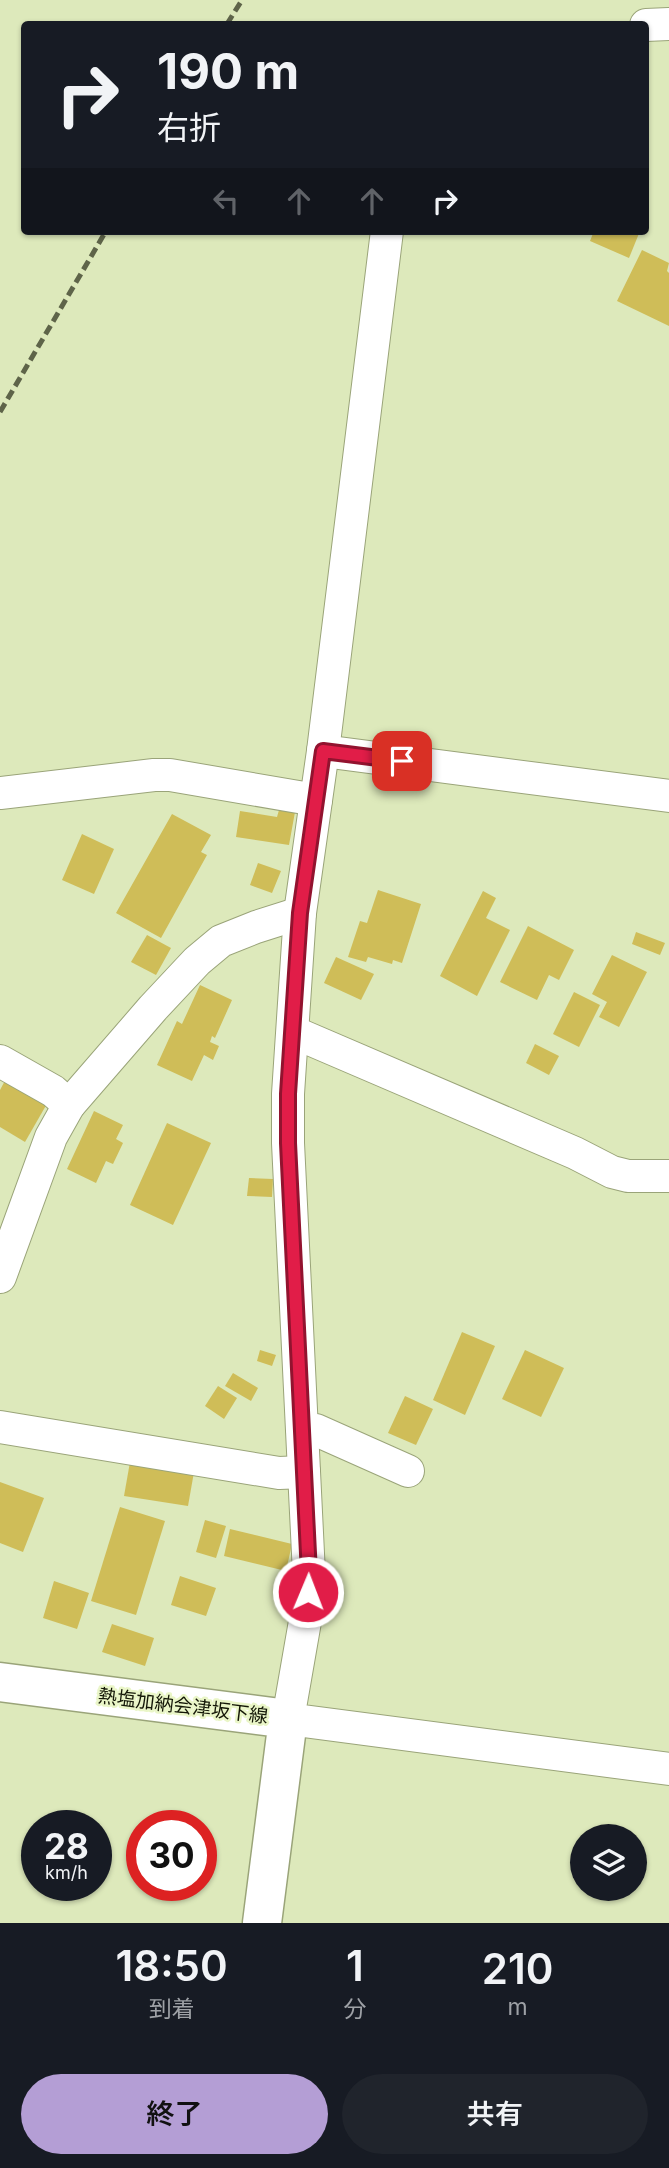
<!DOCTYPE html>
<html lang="ja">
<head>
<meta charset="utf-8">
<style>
	body { margin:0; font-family:Inter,"Noto Sans JP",sans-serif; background:#20242c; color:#f1f3f6; height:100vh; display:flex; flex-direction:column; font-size:26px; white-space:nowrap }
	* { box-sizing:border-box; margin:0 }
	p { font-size:23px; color:#9ea1a6 }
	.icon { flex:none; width:38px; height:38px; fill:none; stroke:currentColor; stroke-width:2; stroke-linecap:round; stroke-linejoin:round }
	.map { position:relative; height:1923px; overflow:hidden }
	.sheet { display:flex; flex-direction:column; background:#171b24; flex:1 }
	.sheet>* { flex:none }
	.top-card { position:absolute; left:21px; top:21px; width:628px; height:214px; border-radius:7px; box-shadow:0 2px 5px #0004; background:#171b24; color:#f1f3f6; overflow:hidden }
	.tools { position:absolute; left:570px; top:1824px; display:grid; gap:14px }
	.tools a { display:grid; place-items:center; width:77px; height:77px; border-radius:50%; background:#171b24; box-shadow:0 2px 5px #0004; font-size:35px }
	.speed { position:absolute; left:21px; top:1810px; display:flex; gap:14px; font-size:35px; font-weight:700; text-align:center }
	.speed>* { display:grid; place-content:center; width:91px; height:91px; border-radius:50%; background:#171b24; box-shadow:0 2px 5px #0004; line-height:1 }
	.speed small { font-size:18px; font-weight:400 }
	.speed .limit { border:10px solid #d22; background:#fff; color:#111 }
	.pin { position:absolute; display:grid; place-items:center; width:60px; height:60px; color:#fff; margin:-30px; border-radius:14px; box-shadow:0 4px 10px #0006 }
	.me { position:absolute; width:77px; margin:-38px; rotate:1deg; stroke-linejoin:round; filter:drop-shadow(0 0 5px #0008) }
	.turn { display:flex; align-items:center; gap:24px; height:147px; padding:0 21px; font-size:32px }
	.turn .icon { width:91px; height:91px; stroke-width:2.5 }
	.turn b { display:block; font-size:49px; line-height:60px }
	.lanes { display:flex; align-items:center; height:66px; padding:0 21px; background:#0003; justify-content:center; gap:35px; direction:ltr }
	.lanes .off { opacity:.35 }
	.eta { display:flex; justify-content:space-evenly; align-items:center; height:119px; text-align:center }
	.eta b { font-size:42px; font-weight:600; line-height:49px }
	.primary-button { display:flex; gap:14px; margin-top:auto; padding:14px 21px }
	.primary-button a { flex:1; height:80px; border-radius:42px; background:#b49ed5; color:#111; font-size:28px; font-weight:600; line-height:80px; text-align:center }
	.primary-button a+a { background:#20242c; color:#f1f3f6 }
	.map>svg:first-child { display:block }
	.building { fill:#cfbd58 }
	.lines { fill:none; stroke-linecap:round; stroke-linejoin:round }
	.minor-casing { stroke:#9aa479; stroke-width:34 }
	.secondary-casing { stroke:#9aa479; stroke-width:41 }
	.minor { stroke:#fff; stroke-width:32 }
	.secondary { stroke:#fff; stroke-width:38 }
	.rail { stroke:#5e6449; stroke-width:5; stroke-dasharray:10 5; stroke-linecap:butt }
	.route-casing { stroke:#92132f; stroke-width:18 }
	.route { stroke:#e11d48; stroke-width:12 }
	.labels { text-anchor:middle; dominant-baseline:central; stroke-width:5; stroke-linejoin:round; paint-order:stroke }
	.street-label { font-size:19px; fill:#141707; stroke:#eaf6c8 }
</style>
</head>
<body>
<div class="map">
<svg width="669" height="1923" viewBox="0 0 669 1923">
	<rect width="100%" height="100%" fill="#dde9bb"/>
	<g class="building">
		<path d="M594,231H640L629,258L590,241Z"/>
		<path d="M642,250L669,263L667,271L669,273V326L617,301Z"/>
		<path d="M279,810L295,812L289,845L236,837L240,811L277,817Z"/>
		<path d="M172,814L211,835L201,852L207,855L161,938L116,913Z"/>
		<path d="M82,834L114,849L94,894L62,880Z"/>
		<path d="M258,863L281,871L272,893L250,885Z"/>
		<path d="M378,890L421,904L402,963L393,960L392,964L368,957L366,962L348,957L360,921L367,923Z"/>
		<path d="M483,891L496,898L486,918L510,930L477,996L440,976Z"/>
		<path d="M528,926L574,950L559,980L549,975L537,1000L500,982Z"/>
		<path d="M636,932L665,943L660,955L632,944Z"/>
		<path d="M147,935L171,948L156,975L131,962Z"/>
		<path d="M612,955L647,972L619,1027L599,1017L607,1002L592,994Z"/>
		<path d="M336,957L374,974L361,1000L324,983Z"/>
		<path d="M200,985L232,1000L215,1038L212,1036L210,1042L219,1046L213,1060L204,1055L192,1081L157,1065L177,1021L182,1024Z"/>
		<path d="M574,992L600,1005L579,1047L553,1034Z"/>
		<path d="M535,1044L559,1056L549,1075L526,1063Z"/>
		<path d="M7,1077L48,1102L25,1142L0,1127V1090Z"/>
		<path d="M94,1111L123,1125L116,1139L123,1143L113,1164L106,1161L96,1183L67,1169Z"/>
		<path d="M167,1123L211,1143L173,1225L130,1205Z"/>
		<path d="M249,1178L273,1179L272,1197L247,1196Z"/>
		<path d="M462,1332L495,1346L465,1415L433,1400Z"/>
		<path d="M260,1350L276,1355L272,1366L257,1361Z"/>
		<path d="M525,1350L564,1368L541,1417L502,1399Z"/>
		<path d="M233,1373L258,1388L251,1401L225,1386Z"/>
		<path d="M218,1386L237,1398L224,1419L205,1406Z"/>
		<path d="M405,1396L433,1409L416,1445L388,1433Z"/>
		<path d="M130,1462L194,1472L188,1506L124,1496Z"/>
		<path d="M0,1482L44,1498L23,1552L0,1543Z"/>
		<path d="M120,1507L165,1521L136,1615L91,1601Z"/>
		<path d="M205,1520L226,1526L216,1558L196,1552Z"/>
		<path d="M230,1529L292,1544L286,1571L224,1556Z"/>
		<path d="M180,1576L216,1588L206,1616L171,1605Z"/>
		<path d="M54,1581L89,1593L77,1629L43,1618Z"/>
		<path d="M112,1624L154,1638L145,1666L102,1652Z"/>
	</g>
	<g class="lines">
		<defs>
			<g id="minor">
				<path d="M646,25L669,24"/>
				<path d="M387,231L323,751L300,913L288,1094V1143L309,1574L307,1610L288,1719L669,1769"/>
				<path d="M323,751L669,796"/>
				<path d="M0,793L154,775H170L316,800"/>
				<path d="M293,1032L575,1153L612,1172L628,1176H669"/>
				<path d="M0,1061L53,1091L69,1105"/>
				<path d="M0,1277L51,1137L69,1105L153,1008L197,961L221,941L256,927L300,913"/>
				<path d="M0,1427L279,1473L304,1472"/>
				<path d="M302,1428L316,1430L408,1471"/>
			</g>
			<path id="secondary" d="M0,1682L288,1719L262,1923"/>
		</defs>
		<use href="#minor" class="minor-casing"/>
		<use href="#secondary" class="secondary-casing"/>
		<use href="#minor" class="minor"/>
		<use href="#secondary" class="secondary"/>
		<g class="rail">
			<path d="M227,24L242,0"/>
			<path d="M0,412L106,231"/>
		</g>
	</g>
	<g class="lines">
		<defs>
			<path id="route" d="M308,1592L309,1574L304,1472L288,1143V1094L300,913L323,751L402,761"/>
		</defs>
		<use href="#route" class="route-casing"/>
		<use href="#route" class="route"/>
	</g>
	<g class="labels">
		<g class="street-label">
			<text transform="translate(183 1706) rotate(7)">熱塩加納会津坂下線</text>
		</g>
	</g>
</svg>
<div class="tools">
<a><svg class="icon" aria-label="layers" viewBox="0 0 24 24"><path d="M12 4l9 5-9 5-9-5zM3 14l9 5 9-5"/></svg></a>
</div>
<div class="speed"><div>28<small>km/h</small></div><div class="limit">30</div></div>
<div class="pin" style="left:402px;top:761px;background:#d93025"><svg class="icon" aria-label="arrive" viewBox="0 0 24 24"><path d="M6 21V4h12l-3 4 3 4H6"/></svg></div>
<svg class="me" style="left:308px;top:1592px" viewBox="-20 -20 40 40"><circle r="17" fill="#e11d48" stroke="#fff" stroke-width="3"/><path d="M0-11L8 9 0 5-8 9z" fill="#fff"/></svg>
<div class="top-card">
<div class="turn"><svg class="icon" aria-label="right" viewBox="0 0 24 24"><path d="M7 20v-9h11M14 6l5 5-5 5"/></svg><div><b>190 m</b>右折</div></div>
<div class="lanes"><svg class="icon off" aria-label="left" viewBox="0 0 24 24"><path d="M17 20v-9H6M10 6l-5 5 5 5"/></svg><svg class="icon off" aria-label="ahead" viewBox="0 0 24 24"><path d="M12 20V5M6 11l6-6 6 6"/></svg><svg class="icon off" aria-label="ahead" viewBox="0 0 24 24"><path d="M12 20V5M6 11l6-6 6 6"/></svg><svg class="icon" aria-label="right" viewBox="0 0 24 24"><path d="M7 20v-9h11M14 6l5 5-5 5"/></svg></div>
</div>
</div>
<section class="sheet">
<div class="eta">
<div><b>18:50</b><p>到着</p></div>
<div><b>1</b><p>分</p></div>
<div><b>210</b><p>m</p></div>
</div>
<div class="primary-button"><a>終了</a><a>共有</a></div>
</section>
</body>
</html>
